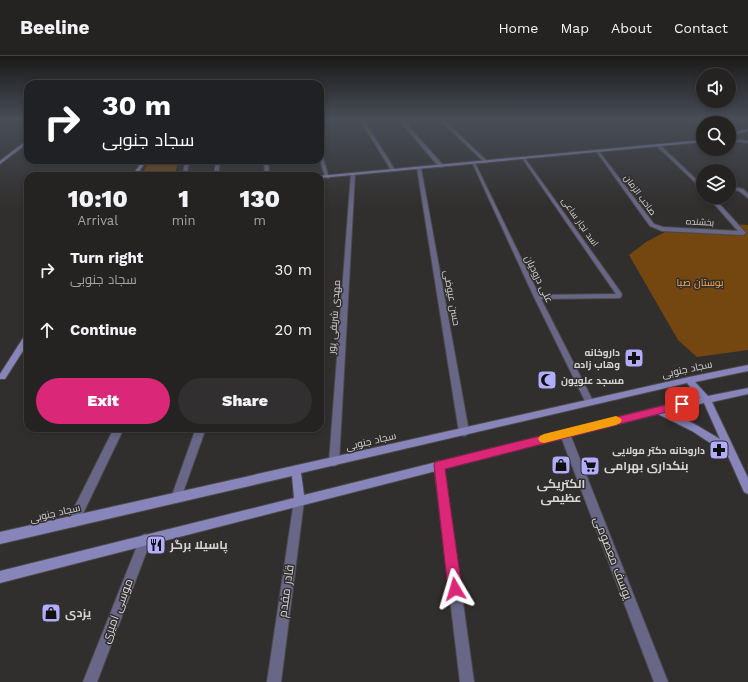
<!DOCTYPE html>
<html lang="en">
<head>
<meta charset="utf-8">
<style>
	body { margin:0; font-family:"Work Sans",Cairo,sans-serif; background:#312f2f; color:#f1f3f6; height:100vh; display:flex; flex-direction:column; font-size:15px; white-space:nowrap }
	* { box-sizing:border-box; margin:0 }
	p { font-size:13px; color:#a3a4a5 }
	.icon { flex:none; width:22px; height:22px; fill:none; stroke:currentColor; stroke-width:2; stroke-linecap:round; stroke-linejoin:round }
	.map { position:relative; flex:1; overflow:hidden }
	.drawer { position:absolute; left:24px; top:116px; width:300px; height:260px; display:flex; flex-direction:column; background:#252322; border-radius:12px; box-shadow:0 2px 6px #0003,0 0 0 1px #424040 }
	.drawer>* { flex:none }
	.top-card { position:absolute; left:24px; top:24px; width:300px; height:84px; border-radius:12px; box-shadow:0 2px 6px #0003,0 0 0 1px #424040; background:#202124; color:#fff; overflow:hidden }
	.controls { position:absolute; left:696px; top:12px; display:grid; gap:8px }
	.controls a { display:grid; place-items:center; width:40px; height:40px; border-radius:50%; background:#252322; box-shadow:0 2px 6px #0003,0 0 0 1px #424040; font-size:20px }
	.pin { position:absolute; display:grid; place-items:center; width:34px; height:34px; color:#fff; margin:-17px; border-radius:8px; box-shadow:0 2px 6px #0006 }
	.me { position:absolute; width:44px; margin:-22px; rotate:353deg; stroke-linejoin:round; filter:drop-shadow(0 0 3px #0008) }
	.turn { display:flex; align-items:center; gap:14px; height:84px; padding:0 12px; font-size:18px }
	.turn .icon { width:52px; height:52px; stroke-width:2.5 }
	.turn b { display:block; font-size:28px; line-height:34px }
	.eta { display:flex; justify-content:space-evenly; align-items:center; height:68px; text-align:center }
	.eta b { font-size:24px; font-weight:800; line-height:28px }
	.button { display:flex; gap:8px; margin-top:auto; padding:8px 12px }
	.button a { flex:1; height:46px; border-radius:24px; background:#db2777; color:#fff; font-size:16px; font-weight:800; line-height:46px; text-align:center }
	.button a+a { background:#312f2f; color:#f1f3f6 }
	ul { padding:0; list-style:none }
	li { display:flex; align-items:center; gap:12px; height:60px; padding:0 12px }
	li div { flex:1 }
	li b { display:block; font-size:15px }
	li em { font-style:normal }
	header { display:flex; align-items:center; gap:24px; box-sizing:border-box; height:56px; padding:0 20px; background:#252322; border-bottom:1px solid #424040 }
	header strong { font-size:19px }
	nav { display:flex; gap:22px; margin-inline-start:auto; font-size:14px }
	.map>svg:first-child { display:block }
	.green { fill:#73470f }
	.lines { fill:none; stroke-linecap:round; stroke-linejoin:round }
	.street-casing { stroke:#4c4a49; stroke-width:2 }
	.secondary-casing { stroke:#4c4a49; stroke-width:2 }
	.street { fill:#686788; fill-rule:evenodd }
	.secondary { fill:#8785ba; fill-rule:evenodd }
	.route { fill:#db2777; stroke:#8e194d }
	.slow { fill:#f59e0b }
	.labels { text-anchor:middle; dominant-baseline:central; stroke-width:3; stroke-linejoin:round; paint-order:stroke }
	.far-street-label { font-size:9px; fill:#d7d6d5; stroke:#312f2e }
	.street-label { font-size:10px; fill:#d7d6d5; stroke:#312f2e }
	.park-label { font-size:10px; fill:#fead4d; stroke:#312f2e }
	.poi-label { font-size:10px; font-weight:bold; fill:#d7d6d5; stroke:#312f2e; text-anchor:end }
	.near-poi-label { font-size:12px; font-weight:bold; fill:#d7d6d5; stroke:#312f2e; text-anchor:start }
	.near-street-label { font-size:12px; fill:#d7d6d5; stroke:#312f2e }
</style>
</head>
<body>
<header>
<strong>Beeline</strong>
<nav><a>Home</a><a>Map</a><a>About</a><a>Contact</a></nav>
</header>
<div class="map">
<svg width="748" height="626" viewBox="0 0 748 626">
	<rect width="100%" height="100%" fill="#312f2e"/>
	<g class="green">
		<path d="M151,104H179L174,120H140Z"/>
		<path d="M732,168L748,169V294L697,301L678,284L629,199L646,186L665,176L740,179Z"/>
	</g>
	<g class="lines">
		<defs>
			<g id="street">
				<path d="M360,64H364L395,114V115L391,114Z"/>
				<path d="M399,64H403L443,109V111H439Z"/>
				<path d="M440,64H444L487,105V107H485Z"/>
				<path d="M729,83L748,85V87L729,85Z"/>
				<path d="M657,88H659L703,130V134L657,90Z"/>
				<path d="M598,94L654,168L663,171L738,175L708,141H713L746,177L743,179L662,175L650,170L596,95Z"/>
				<path d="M320,97L322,98L329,122L325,121L320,104Z"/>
				<path d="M524,101L622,238L621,241L619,242L541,243L594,347L593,349H587L586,347L534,241L472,106L475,107L539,239L616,238L522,102Z"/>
				<path d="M186,104H190L186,120H182Z"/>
				<path d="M216,104H220L218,120H214Z"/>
				<path d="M264,104H268L269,120H265Z"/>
				<path d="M419,111L421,112L469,376L467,379L464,380L461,379L459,376L417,112Z"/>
				<path d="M353,117L355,118L339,406L337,409L334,410L331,409L329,406L351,118Z"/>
				<path d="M729,130L743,133L748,138V142L739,135L729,132Z"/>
				<path d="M114,372H124L77,470L73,471L69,470L68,466L69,462Z"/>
				<path d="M196,372H206L181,442L180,445L176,447L172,445L171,442Z"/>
				<path d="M565,374L568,375L570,378L668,626H654L560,378L562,375Z"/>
				<path d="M439,405L442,406L444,409L474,626H460L434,409L436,406Z"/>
				<path d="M299,440L303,441L304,445L281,626H267L294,445L295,441Z"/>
				<path d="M145,478L149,480L151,484L97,626H83L141,480Z"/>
			</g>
			<g id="secondary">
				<path d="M748,73V75L729,80V78Z"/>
				<path d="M27,84H28V87L0,108V105Z"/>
				<path d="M703,84V86L320,122V120H319Z"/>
				<path d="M143,104H147L136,120H132Z"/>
				<path d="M28,278V287L5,323H0V318L25,279Z"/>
				<path d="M748,309V315L695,326L708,340L748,332V338L712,346L748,422V438L744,436L727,398L692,375L658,358L0,527V515L294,442L292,420L0,488V476L689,321ZM687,327L700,342L658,351L304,439L301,417ZM704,347L720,383L698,370L669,355Z"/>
			</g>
		</defs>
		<use href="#street" class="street-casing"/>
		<use href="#secondary" class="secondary-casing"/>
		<use href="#street" class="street"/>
		<use href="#secondary" class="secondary"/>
	</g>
	<linearGradient id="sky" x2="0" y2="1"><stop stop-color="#1b1a19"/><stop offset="0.42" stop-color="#484d57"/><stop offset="1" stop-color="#484d57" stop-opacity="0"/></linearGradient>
	<rect width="748" height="151" fill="url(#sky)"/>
	<path class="route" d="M682,345L686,346L687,348L686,351L445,413L462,533L460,538L455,540L450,538L448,533L434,409L435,406Z"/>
	<path class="slow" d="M616,360L620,362L622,364L620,367L616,369L544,387L540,386L538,383L540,380L544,378Z"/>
	<defs>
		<symbol id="pharmacy-square" viewBox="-11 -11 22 22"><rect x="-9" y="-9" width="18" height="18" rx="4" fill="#b1adfa" stroke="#312f2e"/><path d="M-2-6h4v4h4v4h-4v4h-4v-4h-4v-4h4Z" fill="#111"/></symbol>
		<symbol id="mosque-square" viewBox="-11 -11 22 22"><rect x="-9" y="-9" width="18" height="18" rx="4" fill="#b1adfa" stroke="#312f2e"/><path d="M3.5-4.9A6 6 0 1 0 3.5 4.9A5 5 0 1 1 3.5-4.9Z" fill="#111"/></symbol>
		<symbol id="shop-square" viewBox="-11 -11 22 22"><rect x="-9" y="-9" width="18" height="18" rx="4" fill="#b1adfa" stroke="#312f2e"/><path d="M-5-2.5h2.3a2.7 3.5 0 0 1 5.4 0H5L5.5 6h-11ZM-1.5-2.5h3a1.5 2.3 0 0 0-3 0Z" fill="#111"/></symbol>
		<symbol id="supermarket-square" viewBox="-11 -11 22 22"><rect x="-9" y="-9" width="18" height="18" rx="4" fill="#b1adfa" stroke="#312f2e"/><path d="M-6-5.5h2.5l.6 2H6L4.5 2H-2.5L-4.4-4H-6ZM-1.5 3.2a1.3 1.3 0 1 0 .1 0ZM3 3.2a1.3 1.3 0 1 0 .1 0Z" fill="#111"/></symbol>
		<symbol id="restaurant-square" viewBox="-11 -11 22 22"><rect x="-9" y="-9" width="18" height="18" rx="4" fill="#b1adfa" stroke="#312f2e"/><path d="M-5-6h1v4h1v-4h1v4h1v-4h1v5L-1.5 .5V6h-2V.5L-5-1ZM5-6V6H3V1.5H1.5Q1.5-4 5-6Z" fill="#111"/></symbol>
	</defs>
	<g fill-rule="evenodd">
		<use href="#pharmacy-square" x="623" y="291" width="22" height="22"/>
		<use href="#mosque-square" x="536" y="313" width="22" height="22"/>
		<use href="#pharmacy-square" x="708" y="383" width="22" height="22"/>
		<use href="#shop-square" x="550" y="398" width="22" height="22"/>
		<use href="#supermarket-square" x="579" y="399" width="22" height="22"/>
		<use href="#restaurant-square" x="145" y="478" width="22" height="22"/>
		<use href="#shop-square" x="40" y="546" width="22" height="22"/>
	</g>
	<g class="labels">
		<g class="far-street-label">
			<text transform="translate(640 139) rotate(54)">صاحب الزمان</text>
			<text transform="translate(580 166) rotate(55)">اسد نجار ساعی</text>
			<text transform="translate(700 166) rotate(3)">بخشنده</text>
		</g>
		<g class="street-label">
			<text transform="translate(539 223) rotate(64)">علی درودیان</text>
			<text transform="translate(452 242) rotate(80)">حسن عیوضی</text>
			<text transform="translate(334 261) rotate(-86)">مهدی شریفی پور</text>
			<text transform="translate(687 313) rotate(-12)">سجاد جنوبی</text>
			<text transform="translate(371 385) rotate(-13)">سجاد جنوبی</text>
			<text transform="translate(55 457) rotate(-13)">سجاد جنوبی</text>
		</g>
		<g class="park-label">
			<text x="700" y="226">بوستان صبا</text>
		</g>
		<g class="poi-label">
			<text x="620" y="296">داروخانه<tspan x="620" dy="12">وهاب زاده</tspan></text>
			<text x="561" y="324" text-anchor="start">مسجد علویون</text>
			<text x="705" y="394">داروخانه دکتر مولایی</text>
		</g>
		<g class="near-poi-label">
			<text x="604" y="410">بنکداری بهرامی</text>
			<text x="561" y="428" text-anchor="middle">الکتریکی<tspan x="561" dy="14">عظیمی</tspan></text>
			<text x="170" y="489">پاسیلا برگر</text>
			<text x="65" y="557">یزدی</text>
		</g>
		<g class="near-street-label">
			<text transform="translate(613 502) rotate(69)">یوسف معصومی</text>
			<text transform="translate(286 535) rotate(-82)">قادر مقدم</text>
			<text transform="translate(117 555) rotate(-69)">موسی امیری</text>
		</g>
	</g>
</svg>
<div class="controls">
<a><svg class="icon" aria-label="sound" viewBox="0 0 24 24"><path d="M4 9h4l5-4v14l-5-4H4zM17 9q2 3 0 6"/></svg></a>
<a><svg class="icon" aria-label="search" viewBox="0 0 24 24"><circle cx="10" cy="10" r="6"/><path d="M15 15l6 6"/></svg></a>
<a><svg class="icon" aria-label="layers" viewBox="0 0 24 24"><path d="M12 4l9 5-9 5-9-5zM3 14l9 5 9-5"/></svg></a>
</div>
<div class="pin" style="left:682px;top:348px;background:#d93025"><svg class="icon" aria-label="arrive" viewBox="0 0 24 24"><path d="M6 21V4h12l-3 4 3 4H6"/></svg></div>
<svg class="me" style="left:455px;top:533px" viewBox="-20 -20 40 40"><path d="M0-17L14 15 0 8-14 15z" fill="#db2777" stroke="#fff" stroke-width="4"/></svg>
<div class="top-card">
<div class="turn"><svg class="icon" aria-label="right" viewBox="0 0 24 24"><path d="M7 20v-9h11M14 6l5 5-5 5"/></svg><div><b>30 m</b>سجاد جنوبی</div></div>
</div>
<section class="drawer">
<div class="eta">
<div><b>10:10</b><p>Arrival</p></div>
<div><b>1</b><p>min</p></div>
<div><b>130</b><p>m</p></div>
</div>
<ul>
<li><svg class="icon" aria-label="right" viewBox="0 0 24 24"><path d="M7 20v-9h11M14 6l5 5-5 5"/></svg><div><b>Turn right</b><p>سجاد جنوبی</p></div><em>30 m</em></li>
<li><svg class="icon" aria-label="ahead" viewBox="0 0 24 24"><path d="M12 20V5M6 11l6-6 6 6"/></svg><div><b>Continue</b></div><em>20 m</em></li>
</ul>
<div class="button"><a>Exit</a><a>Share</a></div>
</section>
</div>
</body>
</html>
